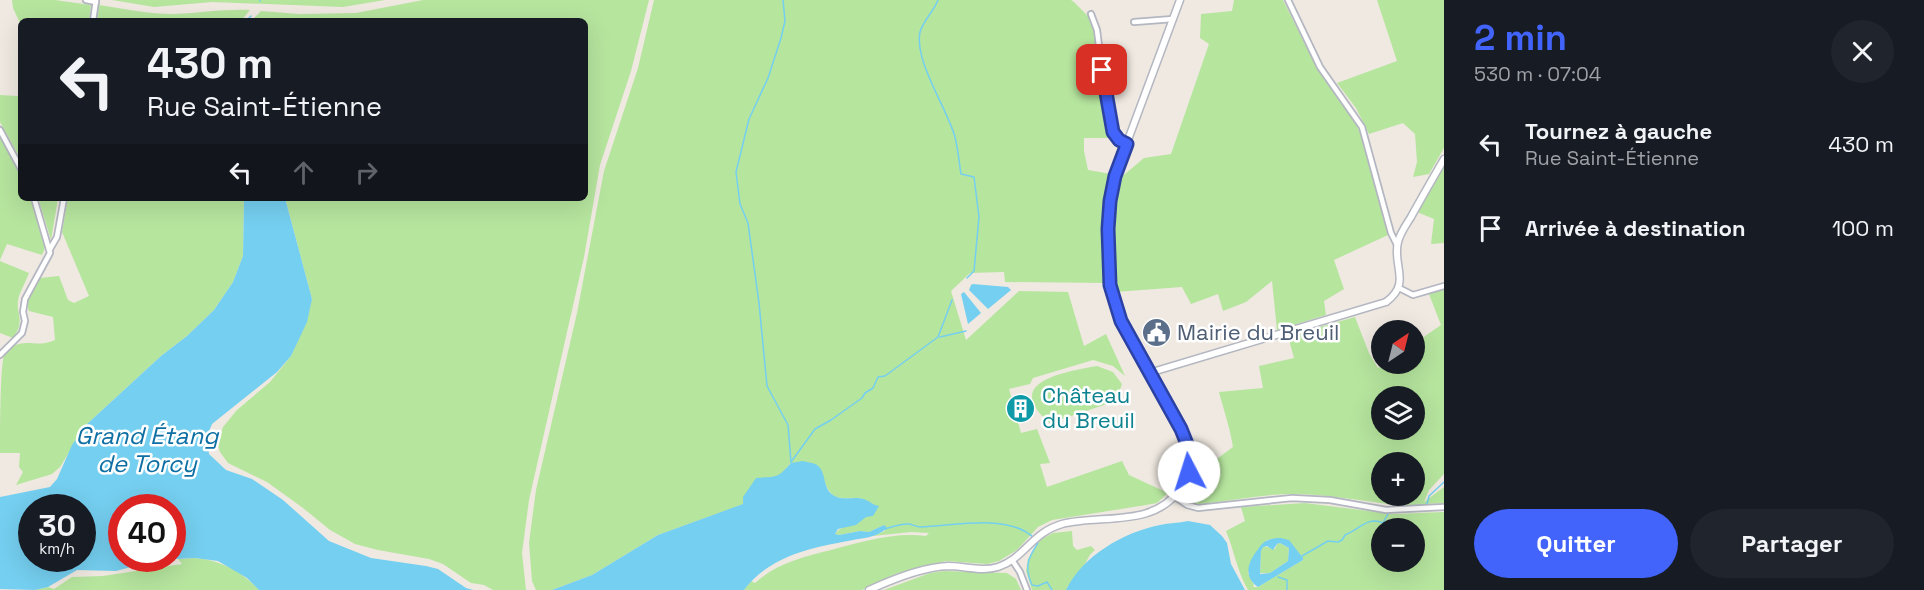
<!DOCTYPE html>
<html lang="fr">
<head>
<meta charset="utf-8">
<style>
	body { margin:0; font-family:"Space Grotesk",sans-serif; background:#20242c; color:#f1f3f6; height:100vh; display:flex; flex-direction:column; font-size:22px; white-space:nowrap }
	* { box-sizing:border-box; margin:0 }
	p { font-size:20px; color:#9ea1a6 }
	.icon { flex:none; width:33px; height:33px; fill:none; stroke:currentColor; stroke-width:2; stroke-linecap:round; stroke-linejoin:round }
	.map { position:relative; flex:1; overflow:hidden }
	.side { display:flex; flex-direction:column; background:#171b24; width:480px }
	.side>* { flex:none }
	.top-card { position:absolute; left:18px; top:18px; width:570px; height:183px; border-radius:9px; box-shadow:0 6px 24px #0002; background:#171b24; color:#f1f3f6; overflow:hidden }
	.needle { width:39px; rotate:35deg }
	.controls { position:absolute; left:1371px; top:320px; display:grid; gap:12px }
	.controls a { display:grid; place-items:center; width:54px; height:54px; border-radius:50%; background:#171b24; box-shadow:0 6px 24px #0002; font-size:30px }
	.speed { position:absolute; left:18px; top:494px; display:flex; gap:12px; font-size:30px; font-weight:700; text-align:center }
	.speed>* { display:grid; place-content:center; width:78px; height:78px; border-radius:50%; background:#171b24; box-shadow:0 6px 24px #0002; line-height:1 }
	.speed small { font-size:15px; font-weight:400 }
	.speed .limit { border:9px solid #d22; background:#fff; color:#111 }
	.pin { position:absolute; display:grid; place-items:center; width:51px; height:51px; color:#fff; margin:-26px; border-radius:12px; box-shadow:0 3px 9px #0006 }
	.me { position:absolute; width:66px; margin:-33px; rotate:355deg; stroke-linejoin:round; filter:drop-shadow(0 0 4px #0008) }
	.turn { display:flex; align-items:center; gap:21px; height:126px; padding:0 30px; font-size:27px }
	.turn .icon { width:78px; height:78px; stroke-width:2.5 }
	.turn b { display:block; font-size:42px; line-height:51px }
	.lanes { display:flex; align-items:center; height:57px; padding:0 30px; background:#0003; justify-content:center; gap:30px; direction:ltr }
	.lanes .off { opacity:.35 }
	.round { display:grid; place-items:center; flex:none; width:63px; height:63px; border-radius:32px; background:#20242c }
	.head { display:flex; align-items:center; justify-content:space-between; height:102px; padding:0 30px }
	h1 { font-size:36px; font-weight:700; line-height:45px; color:#4264fb }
	.cta { display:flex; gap:12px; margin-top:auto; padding:12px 30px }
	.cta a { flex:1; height:69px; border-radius:36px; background:#4264fb; color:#fff; font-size:24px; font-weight:700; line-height:69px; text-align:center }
	.cta a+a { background:#20242c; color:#f1f3f6 }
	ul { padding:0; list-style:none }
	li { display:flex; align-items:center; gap:18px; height:84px; padding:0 30px }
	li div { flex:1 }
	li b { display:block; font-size:22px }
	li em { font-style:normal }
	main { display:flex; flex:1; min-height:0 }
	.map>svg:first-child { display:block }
	.green { fill:#b6e59e; fill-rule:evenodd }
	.water { fill:#75cff0; fill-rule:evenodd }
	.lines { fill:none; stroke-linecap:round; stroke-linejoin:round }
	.stream { stroke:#75cff0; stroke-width:1.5 }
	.street-casing { stroke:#b4b7c1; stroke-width:8 }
	.secondary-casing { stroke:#b4b7c1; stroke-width:9 }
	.street { stroke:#fff; stroke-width:4.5 }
	.secondary { stroke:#fff; stroke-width:6 }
	.route-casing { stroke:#2b41a3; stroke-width:15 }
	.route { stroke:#4264fb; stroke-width:10 }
	.labels { text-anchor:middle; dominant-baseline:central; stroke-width:5; stroke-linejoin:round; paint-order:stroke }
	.service-label { font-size:22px; fill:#4e5e75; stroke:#fff; text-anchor:start }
	.culture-label { font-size:22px; fill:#0d838f; stroke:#fff; text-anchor:start }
	.water-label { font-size:24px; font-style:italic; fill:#0d6fa3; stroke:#fff }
</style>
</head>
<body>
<main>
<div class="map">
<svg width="1444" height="590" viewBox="0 0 1444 590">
	<rect width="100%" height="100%" fill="#efe9e1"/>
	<g class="green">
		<path d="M12,0H55L91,5L89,21H21V25L13,8Z"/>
		<path d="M112,0H385L343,7L212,2L154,7Z"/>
		<path d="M423,0H649L631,71L600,165L584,257L529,500L522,553L526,590H493L484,585L471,583L443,564L429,559L378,550L355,544L330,530L303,508L267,482L228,463L220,452L217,443L223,427L237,410L270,382L291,356L312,299L285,198H585V21H251L261,11L300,14L356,13Z"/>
		<path d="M654,0H1071L1074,2L1088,16L1093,27L1109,130L1110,138H1084V151L1088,170L1111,174C1102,210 1102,247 1106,283L1005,282L1004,272L970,273L951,291L966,340L1019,291L1068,292L1084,346L1106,334L1125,376L1113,366L1093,360L1033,378L1030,384L1009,389L1021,433L1037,429L1050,463L1040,464L1047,487L1122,461L1129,475L1168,493L1157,503L1146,505L1052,520L1038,527L1017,550L999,561L987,564L946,561L895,574L862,590H744L751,581L755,583C777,563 803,557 831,550C862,542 893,532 926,536L929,533L911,532L873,536L885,531L884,525L869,532L860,531L839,535L835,534C846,519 858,535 872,504C850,487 832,516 822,472L791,463L781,474L768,480L744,504L658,535L592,575L552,590H536L532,581L529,543L536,490L577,313L604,171L638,68Z"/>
		<path d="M1234,0H1283L1314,62L1347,109L1362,135L1388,235L1334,260L1344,289L1324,301L1326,315L1277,330L1272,281L1246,302L1223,311L1218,294L1191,304L1182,287L1115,292L1112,266V223L1113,201L1119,179L1144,158L1171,154L1209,44L1200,38L1201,14L1232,11Z"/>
		<path d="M1377,0H1444V148L1429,174L1413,177L1417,162L1415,134L1403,123L1369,134L1356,108L1337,83L1397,61Z"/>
		<path d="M99,5C124,9 149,14 174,14C200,13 224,9 250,10L241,21H97Z"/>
		<path d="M21,93V160L0,122V95L17,96Z"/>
		<path d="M0,136L21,176V198H31L45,248L42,255L7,244L0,260Z"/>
		<path d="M1444,166V243L1431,244L1434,219L1417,212Z"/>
		<path d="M38,198L58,199L51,240Z"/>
		<path d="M68,198H244L243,256L233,282L214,310L187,336L161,356L86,425L60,467L52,474L16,485L23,472L19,467L20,453H0C0,434 0,369 4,355C6,351 14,345 19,344C33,341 38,347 55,340L53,317L29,311C24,300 34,288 40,278L59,276L68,300L74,303L89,296L62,232Z"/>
		<path d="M0,261L29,273C26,281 22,288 19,296C14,313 27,320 13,338L0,333Z"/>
		<path d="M1444,289V474L1429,490L1424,502L1444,487V503L1423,504L1422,507C1377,505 1332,493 1287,494C1258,495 1228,501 1199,504L1189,502L1188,495L1184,492L1195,466L1210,464L1233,447C1230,428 1224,411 1219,392L1263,388L1259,366L1294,358L1288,336L1355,317L1369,353L1378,368L1386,363H1414L1415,343L1441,325L1429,294ZM1382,396H1414V429H1382ZM1382,462H1414V495H1382Z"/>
		<path d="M1097,366L1113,372L1122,384L1116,401L1050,423C1001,382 1064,372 1097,366Z"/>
		<path d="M1305,503L1393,514L1444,512V590H1248C1237,571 1234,550 1226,531L1245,521L1241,507ZM1382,528H1414V561H1382ZM1281,538L1303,560L1258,587H1253L1254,585L1248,573L1267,540Z"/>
		<path d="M1072,531L1073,546L1077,550L1091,546L1095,550C1088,556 1088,559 1084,566C1078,575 1071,581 1066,590H1032L1026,571L1028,559L1040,540L1053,533Z"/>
		<path d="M1280,543L1289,548L1288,561L1270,573H1260L1261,551L1263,546L1275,549L1277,544Z"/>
		<path d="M195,558C221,560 242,572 259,590H35L48,587L54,589L72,577L103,576L182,564L178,559Z"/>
		<path d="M944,571L1007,573L1016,579L1021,590H884L930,573Z"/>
	</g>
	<g class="water">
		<path d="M244,198H285L312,299L307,322L291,356L277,372L212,424L207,436L209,454L226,470L252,479L283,500L329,541L371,558L426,566L438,569L466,588L473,590H259L247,578L218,561L195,558L158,560L116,571L77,570L48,587L35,590L0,589V497L50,487L57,479L72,445L86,425L161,356L187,336L214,310L233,282L243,256ZM32,507H82V558H32ZM122,507H172V558H122Z"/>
		<path d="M973,284L1008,287L1011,290L988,309L969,290L971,285Z"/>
		<path d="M964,292L981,313L968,324L961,294Z"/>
		<path d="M803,461C807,462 814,463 817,465C827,472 822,488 833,495C843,502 856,495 866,500C871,502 873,505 879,506L873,516L866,517L856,525L838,529L835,534L839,535L860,531L869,532L884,525L887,528C877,538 861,538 848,541C809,548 769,557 744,590H552L592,575L658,535L743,504V497L756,478C776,476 776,480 791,463Z"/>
		<path d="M1188,521L1210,525L1222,536L1227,543L1231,564L1245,590H1066C1082,556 1124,532 1160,525C1169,523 1179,523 1188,521Z"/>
		<path d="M1281,538L1289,540L1303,558V560L1258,587C1244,577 1247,564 1256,552C1259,548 1262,543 1266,541C1270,539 1276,538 1281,538ZM1280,543L1289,548L1288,561L1270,573L1260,574L1261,551L1263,547L1267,546L1273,550L1277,544Z"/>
	</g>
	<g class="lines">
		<g class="stream">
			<path d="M783,0L785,21L781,38L768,78L749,119L736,172L740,204L748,223L759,303L767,386L788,425L791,462"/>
			<path d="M938,0C934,11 923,21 920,32C914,61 947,108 955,137C958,149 959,162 961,174L974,177L979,217L974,271L967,278"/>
			<path d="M260,1V0"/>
			<path d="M246,21L251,16"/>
			<path d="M940,337L966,331"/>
			<path d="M791,462L815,429L831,420L862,398L865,393L873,388L878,377L885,376L938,337L952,300"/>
			<path d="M1391,508L1424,505L1427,504L1429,496L1444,482"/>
			<path d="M885,529C891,527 902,524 908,524C912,524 916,527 921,527C955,526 1008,513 1034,538"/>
			<path d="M1037,542L1038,543C1028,558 1024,567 1032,585L1038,586L1047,582L1052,590"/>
			<path d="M1302,556L1328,541L1338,542L1342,540L1345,535C1359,530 1367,516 1383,523L1389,512"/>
			<path d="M1278,577L1287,580V590"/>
		</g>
		<defs>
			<g id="street">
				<path d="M86,0L96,2"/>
				<path d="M1288,0L1320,67L1362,127L1391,233L1397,245"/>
				<path d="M1091,14L1097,30L1102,70L1113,132L1119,140L1127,144"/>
				<path d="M93,21L96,0"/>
				<path d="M1134,22L1173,19"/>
				<path d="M0,130L21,169"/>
				<path d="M50,249L57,237L64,198"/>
				<path d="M1399,288L1413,295L1444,286"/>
				<path d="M0,355L22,333L25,321L23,312L25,299L50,253L34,198"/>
				<path d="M1175,497L1187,505L1198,508L1292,498L1330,500L1386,510L1444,507"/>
				<path d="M1012,560L1020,572L1027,590"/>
			</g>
			<g id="secondary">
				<path d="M1149,373L1386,302C1412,283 1392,266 1398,242C1400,233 1406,225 1411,217C1422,197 1433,178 1444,159"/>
				<path d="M869,590C893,579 922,567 948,566C964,566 982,572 998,567C1025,558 1031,533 1062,524C1101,514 1154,528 1180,489C1195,468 1190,452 1181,429L1116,309L1110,286L1108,229L1110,201L1119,164L1180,0"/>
			</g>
		</defs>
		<use href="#street" class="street-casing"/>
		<use href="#secondary" class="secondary-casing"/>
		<use href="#street" class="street"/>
		<use href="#secondary" class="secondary"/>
	</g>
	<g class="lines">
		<defs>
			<path id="route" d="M1102,70L1113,132L1119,140L1127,144L1115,176L1110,201L1108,229L1110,285L1121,321L1181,429L1189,449L1191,457L1189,472"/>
		</defs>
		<use href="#route" class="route-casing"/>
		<use href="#route" class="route"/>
	</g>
	<defs>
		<symbol id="civic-disc" viewBox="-11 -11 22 22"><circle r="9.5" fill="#5c6f8a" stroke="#fff"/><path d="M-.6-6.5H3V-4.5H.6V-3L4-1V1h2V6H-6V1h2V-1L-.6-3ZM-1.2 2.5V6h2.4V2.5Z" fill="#fff"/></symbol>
		<symbol id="building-disc" viewBox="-11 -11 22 22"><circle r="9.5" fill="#0f9aa8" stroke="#fff"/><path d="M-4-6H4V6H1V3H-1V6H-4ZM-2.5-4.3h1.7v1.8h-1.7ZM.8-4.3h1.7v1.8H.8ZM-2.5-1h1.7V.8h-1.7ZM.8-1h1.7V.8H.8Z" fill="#fff"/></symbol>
	</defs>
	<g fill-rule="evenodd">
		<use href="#civic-disc" x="1140" y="316" width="33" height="33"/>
		<use href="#building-disc" x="1004" y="392" width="33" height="33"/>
	</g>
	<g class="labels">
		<g class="service-label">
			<text x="1177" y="332">Mairie du Breuil</text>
		</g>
		<g class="culture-label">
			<text x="1042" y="395">Château<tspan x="1042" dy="25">du Breuil</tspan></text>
		</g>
		<g class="water-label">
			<text x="147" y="435">Grand Étang<tspan x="147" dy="28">de Torcy</tspan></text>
		</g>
	</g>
</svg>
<div class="controls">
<a><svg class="needle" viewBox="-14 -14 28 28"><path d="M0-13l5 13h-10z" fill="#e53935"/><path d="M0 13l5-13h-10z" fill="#9ea1a6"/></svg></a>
<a><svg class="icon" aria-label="layers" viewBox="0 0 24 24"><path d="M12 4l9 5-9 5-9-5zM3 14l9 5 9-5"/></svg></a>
<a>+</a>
<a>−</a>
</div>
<div class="speed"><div>30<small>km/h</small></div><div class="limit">40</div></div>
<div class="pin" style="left:1102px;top:70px;background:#d93025"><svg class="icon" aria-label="arrive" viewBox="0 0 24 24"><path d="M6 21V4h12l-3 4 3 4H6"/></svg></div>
<svg class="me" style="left:1189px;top:472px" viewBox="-20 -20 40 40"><circle r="19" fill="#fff"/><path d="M0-13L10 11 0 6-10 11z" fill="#4264fb"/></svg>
<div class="top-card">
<div class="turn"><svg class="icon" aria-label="left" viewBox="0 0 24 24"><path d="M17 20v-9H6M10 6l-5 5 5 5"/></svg><div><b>430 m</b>Rue Saint-Étienne</div></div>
<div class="lanes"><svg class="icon" aria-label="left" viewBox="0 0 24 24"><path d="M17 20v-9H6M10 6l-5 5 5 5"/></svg><svg class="icon off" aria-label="ahead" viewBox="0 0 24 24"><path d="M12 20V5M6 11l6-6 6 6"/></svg><svg class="icon off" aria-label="right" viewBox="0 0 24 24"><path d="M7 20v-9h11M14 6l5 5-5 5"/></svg></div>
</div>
</div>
<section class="side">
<div class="head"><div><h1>2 min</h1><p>530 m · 07:04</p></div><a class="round"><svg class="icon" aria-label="close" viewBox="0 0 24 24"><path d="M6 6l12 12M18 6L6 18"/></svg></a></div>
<ul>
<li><svg class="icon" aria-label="left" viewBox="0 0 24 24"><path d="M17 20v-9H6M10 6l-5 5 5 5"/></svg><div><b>Tournez à gauche</b><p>Rue Saint-Étienne</p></div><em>430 m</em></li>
<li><svg class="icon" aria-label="arrive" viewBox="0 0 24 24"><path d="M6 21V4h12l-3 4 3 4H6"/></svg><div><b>Arrivée à destination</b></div><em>100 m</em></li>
</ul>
<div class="cta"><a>Quitter</a><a>Partager</a></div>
</section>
</main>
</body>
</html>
